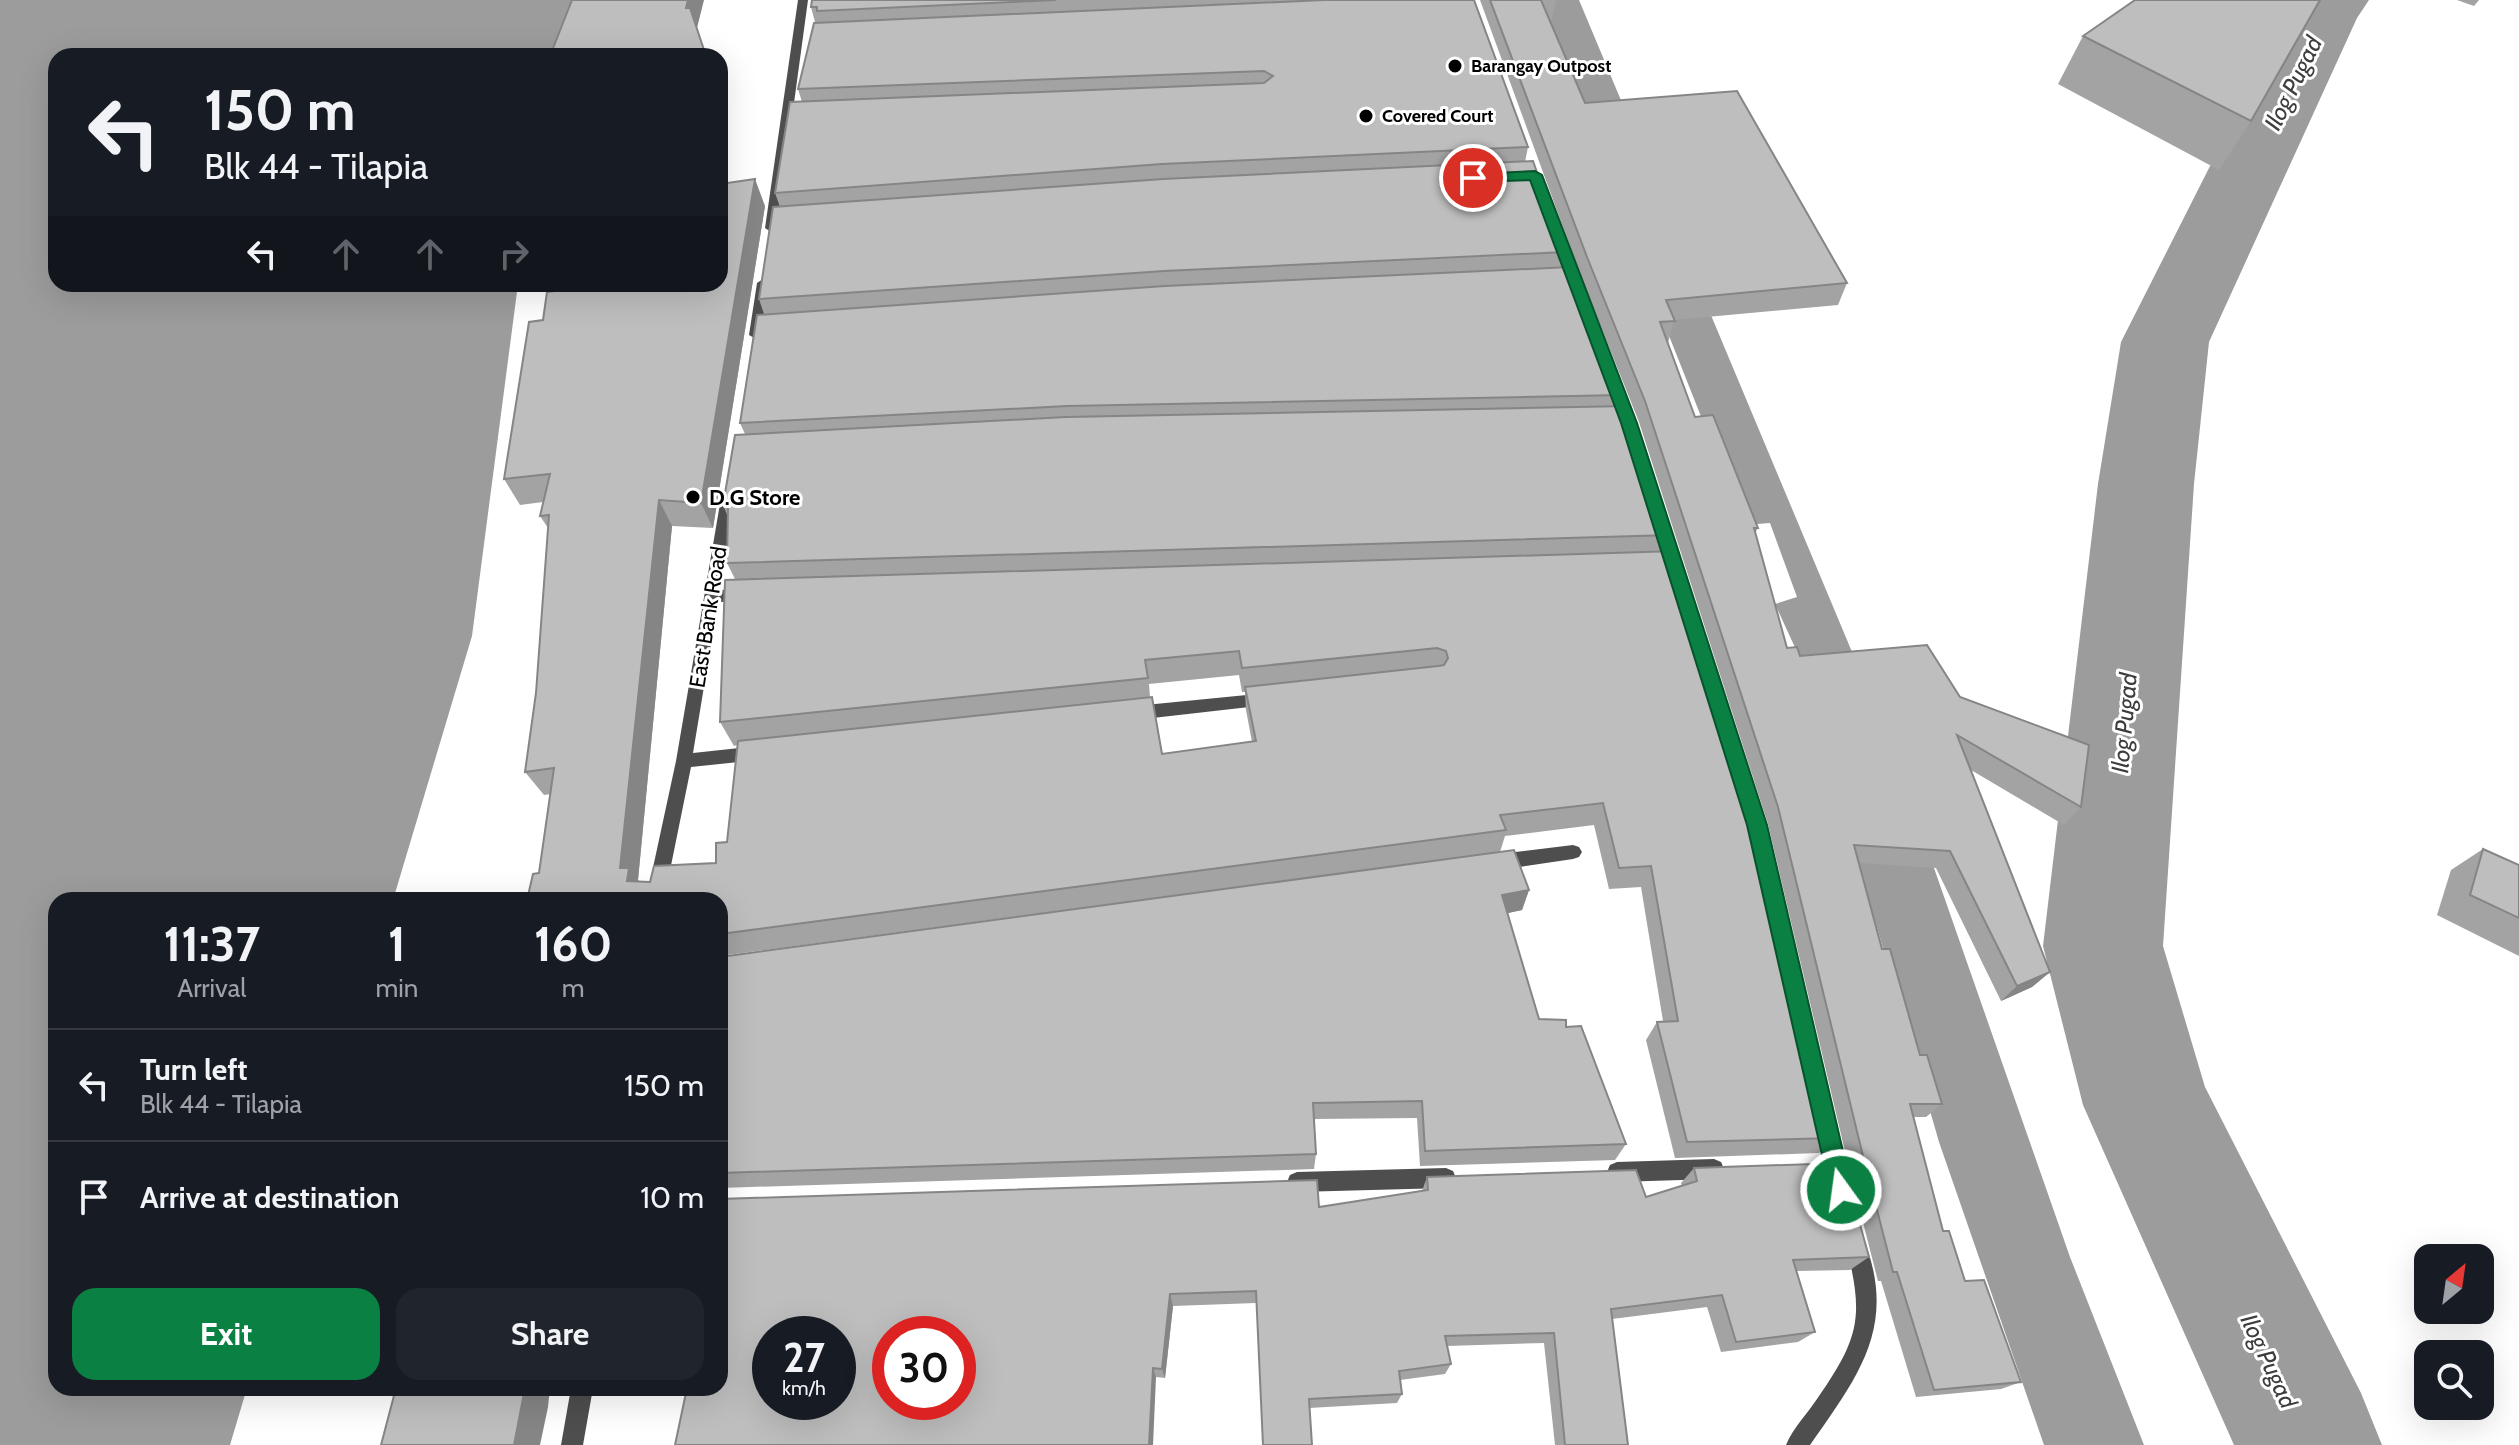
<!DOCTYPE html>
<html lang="en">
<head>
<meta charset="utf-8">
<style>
	body { margin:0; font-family:Cabin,sans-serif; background:#20242c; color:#f1f3f6; height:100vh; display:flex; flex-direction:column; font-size:30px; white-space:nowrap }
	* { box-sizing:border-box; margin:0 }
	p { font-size:26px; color:#9ea1a6 }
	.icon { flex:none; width:44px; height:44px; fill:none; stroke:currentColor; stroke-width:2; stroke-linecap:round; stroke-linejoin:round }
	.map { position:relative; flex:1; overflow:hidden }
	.sheet { position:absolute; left:48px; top:892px; width:680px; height:504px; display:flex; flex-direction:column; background:#171b24; border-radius:24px; box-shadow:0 8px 32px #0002 }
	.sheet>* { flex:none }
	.hud { position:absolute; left:48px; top:48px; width:680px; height:244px; border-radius:24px; box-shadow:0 8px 32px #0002; background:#171b24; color:#f1f3f6; overflow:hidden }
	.needle { width:52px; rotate:29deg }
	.buttons { position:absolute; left:2414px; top:1244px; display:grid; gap:16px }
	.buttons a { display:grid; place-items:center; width:80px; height:80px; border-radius:16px; background:#171b24; box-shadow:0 8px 32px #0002; font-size:40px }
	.speed { position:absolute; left:752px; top:1316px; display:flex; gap:16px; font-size:40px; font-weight:700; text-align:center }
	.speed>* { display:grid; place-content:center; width:104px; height:104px; border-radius:50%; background:#171b24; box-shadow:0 8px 32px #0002; line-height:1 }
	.speed small { font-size:20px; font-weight:400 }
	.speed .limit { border:12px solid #d22; background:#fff; color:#111 }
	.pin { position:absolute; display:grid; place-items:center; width:68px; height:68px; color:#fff; margin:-34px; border:4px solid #fff; border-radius:50%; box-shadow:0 2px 8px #0007 }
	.me { position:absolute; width:88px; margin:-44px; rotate:346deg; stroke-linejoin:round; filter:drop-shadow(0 0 6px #0008) }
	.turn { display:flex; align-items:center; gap:28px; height:168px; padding:0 24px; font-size:36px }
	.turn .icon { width:104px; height:104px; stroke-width:2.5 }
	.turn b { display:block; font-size:56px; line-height:68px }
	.lanes { display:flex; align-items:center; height:76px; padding:0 24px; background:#0003; justify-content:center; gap:40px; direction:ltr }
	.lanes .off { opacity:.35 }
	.eta { display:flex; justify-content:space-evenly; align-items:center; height:136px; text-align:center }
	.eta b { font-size:48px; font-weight:700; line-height:56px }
	.action { display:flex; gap:16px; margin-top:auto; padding:16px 24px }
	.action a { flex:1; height:92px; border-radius:24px; background:#0b8043; color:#fff; font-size:32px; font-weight:700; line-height:92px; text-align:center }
	.action a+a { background:#20242c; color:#f1f3f6 }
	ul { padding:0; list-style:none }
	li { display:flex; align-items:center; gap:24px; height:112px; padding:0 24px; border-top:2px solid #363941 }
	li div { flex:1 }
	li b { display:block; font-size:30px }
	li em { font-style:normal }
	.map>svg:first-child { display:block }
	.water { fill:#9c9c9c }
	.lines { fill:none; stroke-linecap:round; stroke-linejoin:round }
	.river { fill:#9c9c9c; fill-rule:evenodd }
	.street { fill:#4e4e4e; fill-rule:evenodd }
	.wall { fill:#a3a3a3; fill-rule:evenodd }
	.shaded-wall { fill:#858585 }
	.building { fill:#bebebe; stroke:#858585; stroke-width:2; fill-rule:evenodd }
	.route { fill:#0b8043; stroke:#07532c; stroke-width:2 }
	.poi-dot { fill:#000; stroke:#fff; stroke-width:3 }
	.labels { text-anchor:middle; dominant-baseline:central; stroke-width:6; stroke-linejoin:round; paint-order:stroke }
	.far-poi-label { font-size:18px; font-weight:bold; fill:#000; stroke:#fff; text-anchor:start }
	.poi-label { font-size:22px; font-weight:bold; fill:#000; stroke:#fff; text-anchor:start }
	.street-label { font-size:22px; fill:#000; stroke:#fff }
	.water-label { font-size:24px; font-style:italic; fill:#3d3d3d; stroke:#fff }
</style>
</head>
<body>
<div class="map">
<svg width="2519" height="1445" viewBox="0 0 2519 1445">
	<rect width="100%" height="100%" fill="#fff"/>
	<g class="water">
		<path d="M0,0H581L562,56H56V284H518L472,636L393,900H56V1388H247L230,1445H0Z"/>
		<path d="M1536,0H1579L1891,745L2070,1257L2144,1445H2044L1939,1142L1798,654L1775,604L1797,597L1770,523L1744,525Z"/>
	</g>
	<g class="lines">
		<path class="river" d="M2298,0H2369L2357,18L2209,342L2194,484L2163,946L2205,1087L2361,1393L2382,1445H2234L2083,1105L2043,946L2098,484L2121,342L2286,16Z"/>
		<g class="street">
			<path d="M798,0H808L777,228L771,232L765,228Z"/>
			<path d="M763,279L769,283L763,335L756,339L749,335L757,283Z"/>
			<path d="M729,487L736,492L720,590L746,589L754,595L746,601L718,602L693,753L758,746L764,748L766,753L764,758L758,760L691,767L664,900H646L676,761L722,492Z"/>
			<path d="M1267,693L1273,694L1275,699L1273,704L1267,705L1135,720L1129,718L1127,713L1129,708L1135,706Z"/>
			<path d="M1573,845L1579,847L1582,852L1579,857L1573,859L1499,870L1493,867L1490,862L1493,857L1499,854Z"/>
			<path d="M1825,1113L1832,1115L1835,1122L1850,1185L1847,1192L1840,1195L1833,1192L1830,1185L1815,1122L1818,1115Z"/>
			<path d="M1714,1159L1721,1162L1724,1169L1721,1176L1714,1179L1617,1182L1610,1179L1607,1172L1610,1165L1617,1162Z"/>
			<path d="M1446,1168L1453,1171L1456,1178L1453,1185L1446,1188L1297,1192L1290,1189L1287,1182L1290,1175L1297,1172Z"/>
			<path d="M1855,1232L1862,1235C1899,1324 1860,1374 1810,1445H1786C1793,1428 1807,1414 1817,1399C1861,1336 1864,1315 1845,1242L1848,1235Z"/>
			<path d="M571,1388H593L583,1445H561Z"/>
		</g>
	</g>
	<g class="wall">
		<path d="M812,0H1474L1528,147L1525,162L1565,252L1562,267L1621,395L1618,406L1671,535L1665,551L1836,1138L1819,1153L1675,1158L1646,1040L1657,1022L1663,1021L1641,887L1609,889L1594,825L1505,836L1500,852L1529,890L1522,910L1507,913L1539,1019L1566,1027L1626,1144L1615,1160L1420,1166L1417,1118L1314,1119L1316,1154L1314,1169L720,1188V957L1394,866L720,956V900L539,873L551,794L544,795L525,772L536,693L548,528L540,516L543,502L520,505L504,479L543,320L577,288L765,206L713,528L672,526L638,880L639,881L650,882L716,863L727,842L737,745L734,746L720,722L735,579L727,563L728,517L723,505L745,434L740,423L764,314L759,299L780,207L775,193L802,102L798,89L815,22L811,7ZM1239,675L1242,692H1245L1246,710L1252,742L1162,754L1150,697L1149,684Z"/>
		<path d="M1480,0H1556L1552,20H1549L1585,103L1847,283L1838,305L1674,320L1668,343L1695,417L1758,528L1755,533L1787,648L1800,656L1960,697L2081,807L2064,825L1971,770L2050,972L2032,987L2001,1001L1936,868L1859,863L1882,949L1920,1055L1942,1104L1926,1117H1913L1943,1231L1965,1281L2021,1382L2001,1389L1916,1397L1881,1281H1878L1848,1164L1768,824L1639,422L1582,279Z"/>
		<path d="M2457,0H2479L2474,6Z"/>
		<path d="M2083,36L2251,121L2219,170L2058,84Z"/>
		<path d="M2483,849L2519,865V956L2437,915L2451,870Z"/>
		<path d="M1694,1168L1869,1257L1850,1270L1796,1271L1815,1332L1798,1342L1721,1352L1707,1307L1612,1319L1628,1445H1555L1544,1343L1447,1346L1451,1364L1445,1374L1400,1380L1402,1394L1397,1403L1309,1408L1256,1303L1173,1306L1165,1378L1156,1377L687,1388L1319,1207L1422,1191L1427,1177L1646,1197L1682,1186L1681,1183Z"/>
	</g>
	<g class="shaded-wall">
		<path d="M688,0H704L697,28L686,8Z"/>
		<path d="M755,179L765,206L713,528L701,503Z"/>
		<path d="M659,500L672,526L638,880L645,889L627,881L620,868Z"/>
		<path d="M1529,890L1522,910L1495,916L1502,895Z"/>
		<path d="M2050,972L2032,987L2001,1001L2017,986Z"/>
		<path d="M1170,1294L1173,1306L1165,1378L1162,1369Z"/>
		<path d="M1153,1368L1156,1377L1153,1445H1149Z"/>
		<path d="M383,1388H406L412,1397Z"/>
		<path d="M525,1388H550L548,1407L540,1445H514Z"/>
	</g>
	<g class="building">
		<path d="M572,0H688L686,8H690L706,56H550Z"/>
		<path d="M812,0H1056L817,11V7H811Z"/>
		<path d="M1324,0H1474L1528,147L1162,164L775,193L790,102L1264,83L1273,76L1264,71L798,89L814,23Z"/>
		<path d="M1490,0H1541L1585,103L1737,91L1847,283L1666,300L1675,321L1660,322L1695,417L1713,415L1758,528H1754L1787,648L1797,647L1800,656L1927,645L1960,697L2089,745L2081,807L1957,735L2050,972L2017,986L1950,851L1854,845L1882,949H1890L1920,1055H1927L1942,1104H1910L1943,1231H1949L1965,1281L1984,1280L2021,1382L1934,1390L1897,1272H1893L1862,1152L1778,807L1645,401L1587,257Z"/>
		<path d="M2135,0H2320L2251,121L2083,36Z"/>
		<path d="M1533,161L1565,252L1164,271L759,299L773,207L1163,179Z"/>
		<path d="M755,179L701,503L659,500L620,868H629L627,881L650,882L654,866L716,863V843L727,842L738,741L1152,697L1162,754L1256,741L1245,687L1438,666L1444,665L1448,658L1446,651L1437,648L1242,668L1239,651L1145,660L1148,678L720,722L725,580L1676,551L1759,804L1836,1138L1687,1142L1657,1022L1678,1021L1651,866L1619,868L1603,803L1500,815L1506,830L720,934V900H527L533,874L539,873L554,768L525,772L536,693L549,515L540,516L550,474L504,479L529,322L543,320L547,292L577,288L578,284H720V184Z"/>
		<path d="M1570,267L1621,395L1067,406L740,423L757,315L1165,286Z"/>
		<path d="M1629,406L1671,535L727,563L728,506L723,505L735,435L1066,417Z"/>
		<path d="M2483,849L2519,865V918L2470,895Z"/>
		<path d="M1514,850L1529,890L1502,895L1539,1019L1566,1020V1027L1581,1026L1626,1144L1425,1151L1422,1101L1313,1103L1316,1154L720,1173V957Z"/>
		<path d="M1843,1163L1869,1257L1793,1260L1815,1332L1736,1342L1722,1295L1611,1309L1628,1445H1565L1554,1333L1445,1336L1451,1364L1399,1371L1402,1394L1309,1399L1312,1445H1263L1256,1291L1170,1294L1162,1369L1153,1368L1149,1445H675L687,1388H720V1199L1317,1180L1319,1207L1428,1190L1427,1177L1636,1170L1646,1197L1697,1181L1694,1168ZM770,1334H838V1402H770ZM890,1334H958V1402H890Z"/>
		<path d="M396,1388H525L514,1445H381Z"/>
	</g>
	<path class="route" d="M1535,171L1542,175L1637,423L1767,825L1852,1190L1849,1198L1841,1201L1833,1198L1830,1190L1747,825L1621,423L1530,180L1473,182L1467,178L1473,174Z"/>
	<g class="poi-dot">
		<circle cx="1455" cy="66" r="8"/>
		<circle cx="1366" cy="116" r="8"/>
		<circle cx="693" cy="497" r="8"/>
	</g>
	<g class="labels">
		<g class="far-poi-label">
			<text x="1471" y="66">Barangay Outpost</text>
			<text x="1382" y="116">Covered Court</text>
		</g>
		<g class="poi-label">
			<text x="709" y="497">D.G Store</text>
		</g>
		<g class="street-label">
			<text transform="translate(708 617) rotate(-81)">East Bank Road</text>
		</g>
		<g class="water-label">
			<text transform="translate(2293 83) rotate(-64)">Ilog Pugad</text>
			<text transform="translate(2124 723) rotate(-85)">Ilog Pugad</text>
			<text transform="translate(2269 1361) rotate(65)">Ilog Pugad</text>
		</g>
	</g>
</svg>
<div class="buttons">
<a><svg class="needle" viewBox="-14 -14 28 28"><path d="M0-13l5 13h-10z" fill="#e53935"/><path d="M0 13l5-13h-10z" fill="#9ea1a6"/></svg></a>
<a><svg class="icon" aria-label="search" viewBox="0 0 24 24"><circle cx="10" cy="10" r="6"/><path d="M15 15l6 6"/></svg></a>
</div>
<div class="speed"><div>27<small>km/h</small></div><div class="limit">30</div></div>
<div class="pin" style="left:1473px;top:178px;background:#d93025"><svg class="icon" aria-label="arrive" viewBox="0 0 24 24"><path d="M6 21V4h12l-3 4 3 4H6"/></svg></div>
<svg class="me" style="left:1841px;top:1190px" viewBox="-20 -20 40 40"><circle r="17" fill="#0b8043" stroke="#fff" stroke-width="3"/><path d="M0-11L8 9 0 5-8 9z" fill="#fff"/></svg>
<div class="hud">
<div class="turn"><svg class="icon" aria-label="left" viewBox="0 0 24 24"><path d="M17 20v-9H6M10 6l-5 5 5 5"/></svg><div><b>150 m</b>Blk 44 - Tilapia</div></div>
<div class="lanes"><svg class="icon" aria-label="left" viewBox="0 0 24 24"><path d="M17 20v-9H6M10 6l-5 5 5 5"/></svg><svg class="icon off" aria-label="ahead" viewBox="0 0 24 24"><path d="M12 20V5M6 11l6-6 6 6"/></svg><svg class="icon off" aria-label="ahead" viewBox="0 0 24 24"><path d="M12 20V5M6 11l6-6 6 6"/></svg><svg class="icon off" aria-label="right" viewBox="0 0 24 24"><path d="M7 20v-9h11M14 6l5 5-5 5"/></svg></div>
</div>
<section class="sheet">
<div class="eta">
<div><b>11:37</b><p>Arrival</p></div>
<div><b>1</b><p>min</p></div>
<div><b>160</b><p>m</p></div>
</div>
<ul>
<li><svg class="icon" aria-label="left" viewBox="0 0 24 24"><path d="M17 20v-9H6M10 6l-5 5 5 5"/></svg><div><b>Turn left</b><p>Blk 44 - Tilapia</p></div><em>150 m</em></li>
<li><svg class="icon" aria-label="arrive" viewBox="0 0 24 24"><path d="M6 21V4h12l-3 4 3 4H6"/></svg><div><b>Arrive at destination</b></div><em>10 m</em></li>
</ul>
<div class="action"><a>Exit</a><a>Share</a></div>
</section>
</div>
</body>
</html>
